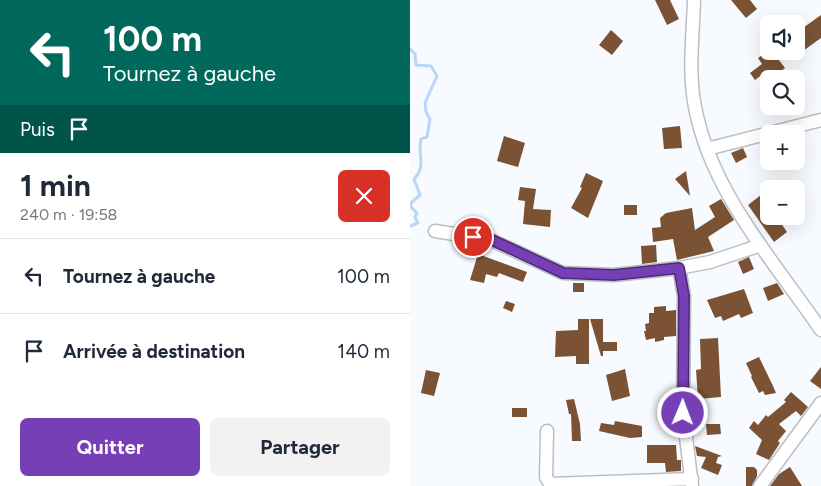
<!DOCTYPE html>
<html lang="fr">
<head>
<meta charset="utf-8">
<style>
	body { margin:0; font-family:Figtree,sans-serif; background:#f2f2f3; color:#1f2937; height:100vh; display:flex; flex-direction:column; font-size:19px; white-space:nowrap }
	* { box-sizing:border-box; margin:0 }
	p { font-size:16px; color:#747a83 }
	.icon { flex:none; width:28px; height:28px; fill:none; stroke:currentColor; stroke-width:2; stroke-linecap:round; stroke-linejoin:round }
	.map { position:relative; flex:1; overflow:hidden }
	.details { display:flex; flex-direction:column; background:#fff; width:410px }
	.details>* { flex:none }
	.top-card { background:#00695c; color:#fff; overflow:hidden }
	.controls { position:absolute; left:350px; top:15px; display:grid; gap:10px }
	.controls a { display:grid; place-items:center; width:45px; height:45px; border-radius:8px; background:#fff; box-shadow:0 5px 20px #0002; font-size:25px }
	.pin { position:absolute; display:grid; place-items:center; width:42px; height:42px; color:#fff; margin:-21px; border:2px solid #fff; border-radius:50%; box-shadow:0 1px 5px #0007 }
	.me { position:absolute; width:55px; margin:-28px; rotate:1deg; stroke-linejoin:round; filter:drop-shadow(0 0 4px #0008) }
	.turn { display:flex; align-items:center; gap:18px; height:105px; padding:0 20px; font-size:22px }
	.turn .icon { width:65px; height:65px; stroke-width:2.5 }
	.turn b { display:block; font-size:35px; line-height:42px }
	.then { display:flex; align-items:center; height:48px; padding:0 20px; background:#0003; gap:10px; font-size:19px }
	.round { display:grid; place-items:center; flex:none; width:52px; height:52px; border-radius:8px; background:#f2f2f3 }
	.head { display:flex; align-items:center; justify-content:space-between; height:85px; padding:0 20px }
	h1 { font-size:30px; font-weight:700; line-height:38px }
	.button { display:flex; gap:10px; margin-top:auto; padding:10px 20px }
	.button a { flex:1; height:58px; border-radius:8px; background:#763fb6; color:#fff; font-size:20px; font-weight:700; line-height:58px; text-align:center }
	.button a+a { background:#f2f2f3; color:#1f2937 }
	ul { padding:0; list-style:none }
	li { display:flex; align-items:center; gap:15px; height:75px; padding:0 20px; border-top:1px solid #e0e1e3 }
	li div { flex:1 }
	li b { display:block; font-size:19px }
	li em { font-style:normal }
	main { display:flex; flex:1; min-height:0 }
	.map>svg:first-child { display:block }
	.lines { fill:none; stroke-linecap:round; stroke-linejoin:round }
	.stream { stroke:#b9d5f7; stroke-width:3 }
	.building { fill:#7b5334 }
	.minor-casing { stroke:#babec5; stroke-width:15 }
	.minor { stroke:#fff; stroke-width:12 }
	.route-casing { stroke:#4d2976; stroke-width:12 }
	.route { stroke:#763fb6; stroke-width:9 }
</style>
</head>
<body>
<main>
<section class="details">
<div class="top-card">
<div class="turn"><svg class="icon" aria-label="left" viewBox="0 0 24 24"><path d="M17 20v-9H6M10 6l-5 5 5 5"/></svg><div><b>100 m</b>Tournez à gauche</div></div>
<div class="then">Puis<svg class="icon" aria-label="arrive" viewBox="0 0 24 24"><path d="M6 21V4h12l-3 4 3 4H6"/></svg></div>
</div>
<div class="head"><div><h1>1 min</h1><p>240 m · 19:58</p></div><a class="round" style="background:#d93025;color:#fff"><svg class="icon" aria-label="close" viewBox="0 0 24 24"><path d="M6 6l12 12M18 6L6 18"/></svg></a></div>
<ul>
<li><svg class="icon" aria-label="left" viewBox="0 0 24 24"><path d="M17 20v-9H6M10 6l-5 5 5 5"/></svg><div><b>Tournez à gauche</b></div><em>100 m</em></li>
<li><svg class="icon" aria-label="arrive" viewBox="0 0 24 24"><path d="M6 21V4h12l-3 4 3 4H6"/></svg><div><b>Arrivée à destination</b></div><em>140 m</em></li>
</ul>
<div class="button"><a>Quitter</a><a>Partager</a></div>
</section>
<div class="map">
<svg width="411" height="486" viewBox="0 0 411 486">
	<rect width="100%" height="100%" fill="#f7fafe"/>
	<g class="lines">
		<path class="stream" d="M0,49L5,54L6,65L21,66L27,76L15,103L16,112L20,119L17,137L11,139C7,154 17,166 4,179L10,195L2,202L0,206L7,213L5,217L8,223L0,226"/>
	</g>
	<g class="building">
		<path d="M245,0H260L269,19L257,25Z"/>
		<path d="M321,0H340L347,9L336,18Z"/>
		<path d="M411,15V38L386,56V33Z"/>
		<path d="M201,30L213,41L202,55L189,45Z"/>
		<path d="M358,51H362L375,68L362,77L357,71L345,80L340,73L352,64L348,58Z"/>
		<path d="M270,126L272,148L254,149L252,128Z"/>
		<path d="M94,136L115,143L108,167L87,161Z"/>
		<path d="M333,148L337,157L326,163L321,153Z"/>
		<path d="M276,171L280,196L265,179Z"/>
		<path d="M176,173L193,181L178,218L161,208L172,188L170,187Z"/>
		<path d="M110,187L126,189L123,209L141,210L140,227L113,224L115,201L108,200Z"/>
		<path d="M351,195L359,206V216H366L377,232L364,242L338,205Z"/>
		<path d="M311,199L324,220L298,237L304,251L267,260L263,239L243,242L242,228L251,227L250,218L256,213L282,208L285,230L305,217L299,206Z"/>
		<rect x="214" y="205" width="13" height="10"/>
		<path d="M246,245L247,262L232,264L231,246Z"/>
		<path d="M68,254L117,272L113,282L89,273L87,277L76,274L74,283L60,280Z"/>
		<path d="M339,257L344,269L333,274L328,262Z"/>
		<rect x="163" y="283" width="11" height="9"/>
		<path d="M367,283L374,294L358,301L353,288Z"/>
		<path d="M334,289L343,313L331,318L329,314L313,321L311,316L305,318L297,300Z"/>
		<path d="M96,301L105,304L102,312L93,308Z"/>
		<path d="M256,306V311L266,310V336L254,337V340L245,342V338L236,340L234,331H236L235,324L239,323V313H244V307Z"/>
		<path d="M168,319H179V364H166V356L145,357L146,331L168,330Z"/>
		<path d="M180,319H193V342H207V351H193V356H191Z"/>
		<path d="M308,338L311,397L288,399L286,370L291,369L290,339Z"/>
		<path d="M349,357L363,386L366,393L355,395L353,391L349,393L341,377L342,376L336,363Z"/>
		<path d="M411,367V389L400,381Z"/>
		<path d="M215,369L220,396L202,401L196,375Z"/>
		<path d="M16,370L30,373L24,396L11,393Z"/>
		<path d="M381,392L398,407L391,416L386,411L369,424L376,431L368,441L370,443L359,460L346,454L352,440L339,428L344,421L348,425L356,415L358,417L376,402L374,400Z"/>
		<path d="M164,399L170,424L171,441H162L161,414H159L156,400Z"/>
		<rect x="102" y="408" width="15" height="9"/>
		<path d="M205,421L232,426V437L220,438L189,431L191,423L204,425Z"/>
		<path d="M296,424H310L311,434L297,435Z"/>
		<path d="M237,445H266L267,460H271V471L256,472L255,463H237Z"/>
		<path d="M285,446L312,456L308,457L306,463L312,465L308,475L291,468L296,457L287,456Z"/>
		<path d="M336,467H344L347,470V476L342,486H336Z"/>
		<path d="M380,467L392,486H360L369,474Z"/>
	</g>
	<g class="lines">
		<defs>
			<g id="minor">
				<path d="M284,0C283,35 278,72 285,107C301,192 363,260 411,330"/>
				<path d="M297,149L411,120"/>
				<path d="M25,231L81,240L153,273L204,275L269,268"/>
				<path d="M137,431L136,477L140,484L282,479"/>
				<path d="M282,486L273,413L274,296L269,268L300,262L348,246"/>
				<path d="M350,486L411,403"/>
			</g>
		</defs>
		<use href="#minor" class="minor-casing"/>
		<use href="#minor" class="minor"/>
	</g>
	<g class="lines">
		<defs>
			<path id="route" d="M63,237L82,240L153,273L204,275L269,268L274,296L273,413"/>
		</defs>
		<use href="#route" class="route-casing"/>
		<use href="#route" class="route"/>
	</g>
</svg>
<div class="controls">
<a><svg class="icon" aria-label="sound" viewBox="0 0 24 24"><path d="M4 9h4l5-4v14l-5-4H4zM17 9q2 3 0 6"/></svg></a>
<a><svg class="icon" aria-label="search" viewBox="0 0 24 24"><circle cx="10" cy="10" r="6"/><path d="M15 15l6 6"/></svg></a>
<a>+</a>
<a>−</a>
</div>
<div class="pin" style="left:63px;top:237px;background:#d93025"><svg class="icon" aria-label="arrive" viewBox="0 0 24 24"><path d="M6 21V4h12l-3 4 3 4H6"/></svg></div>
<svg class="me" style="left:273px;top:413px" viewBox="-20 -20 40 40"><circle r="17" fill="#763fb6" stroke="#fff" stroke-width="3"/><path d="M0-11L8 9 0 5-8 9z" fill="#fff"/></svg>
</div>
</main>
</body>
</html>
